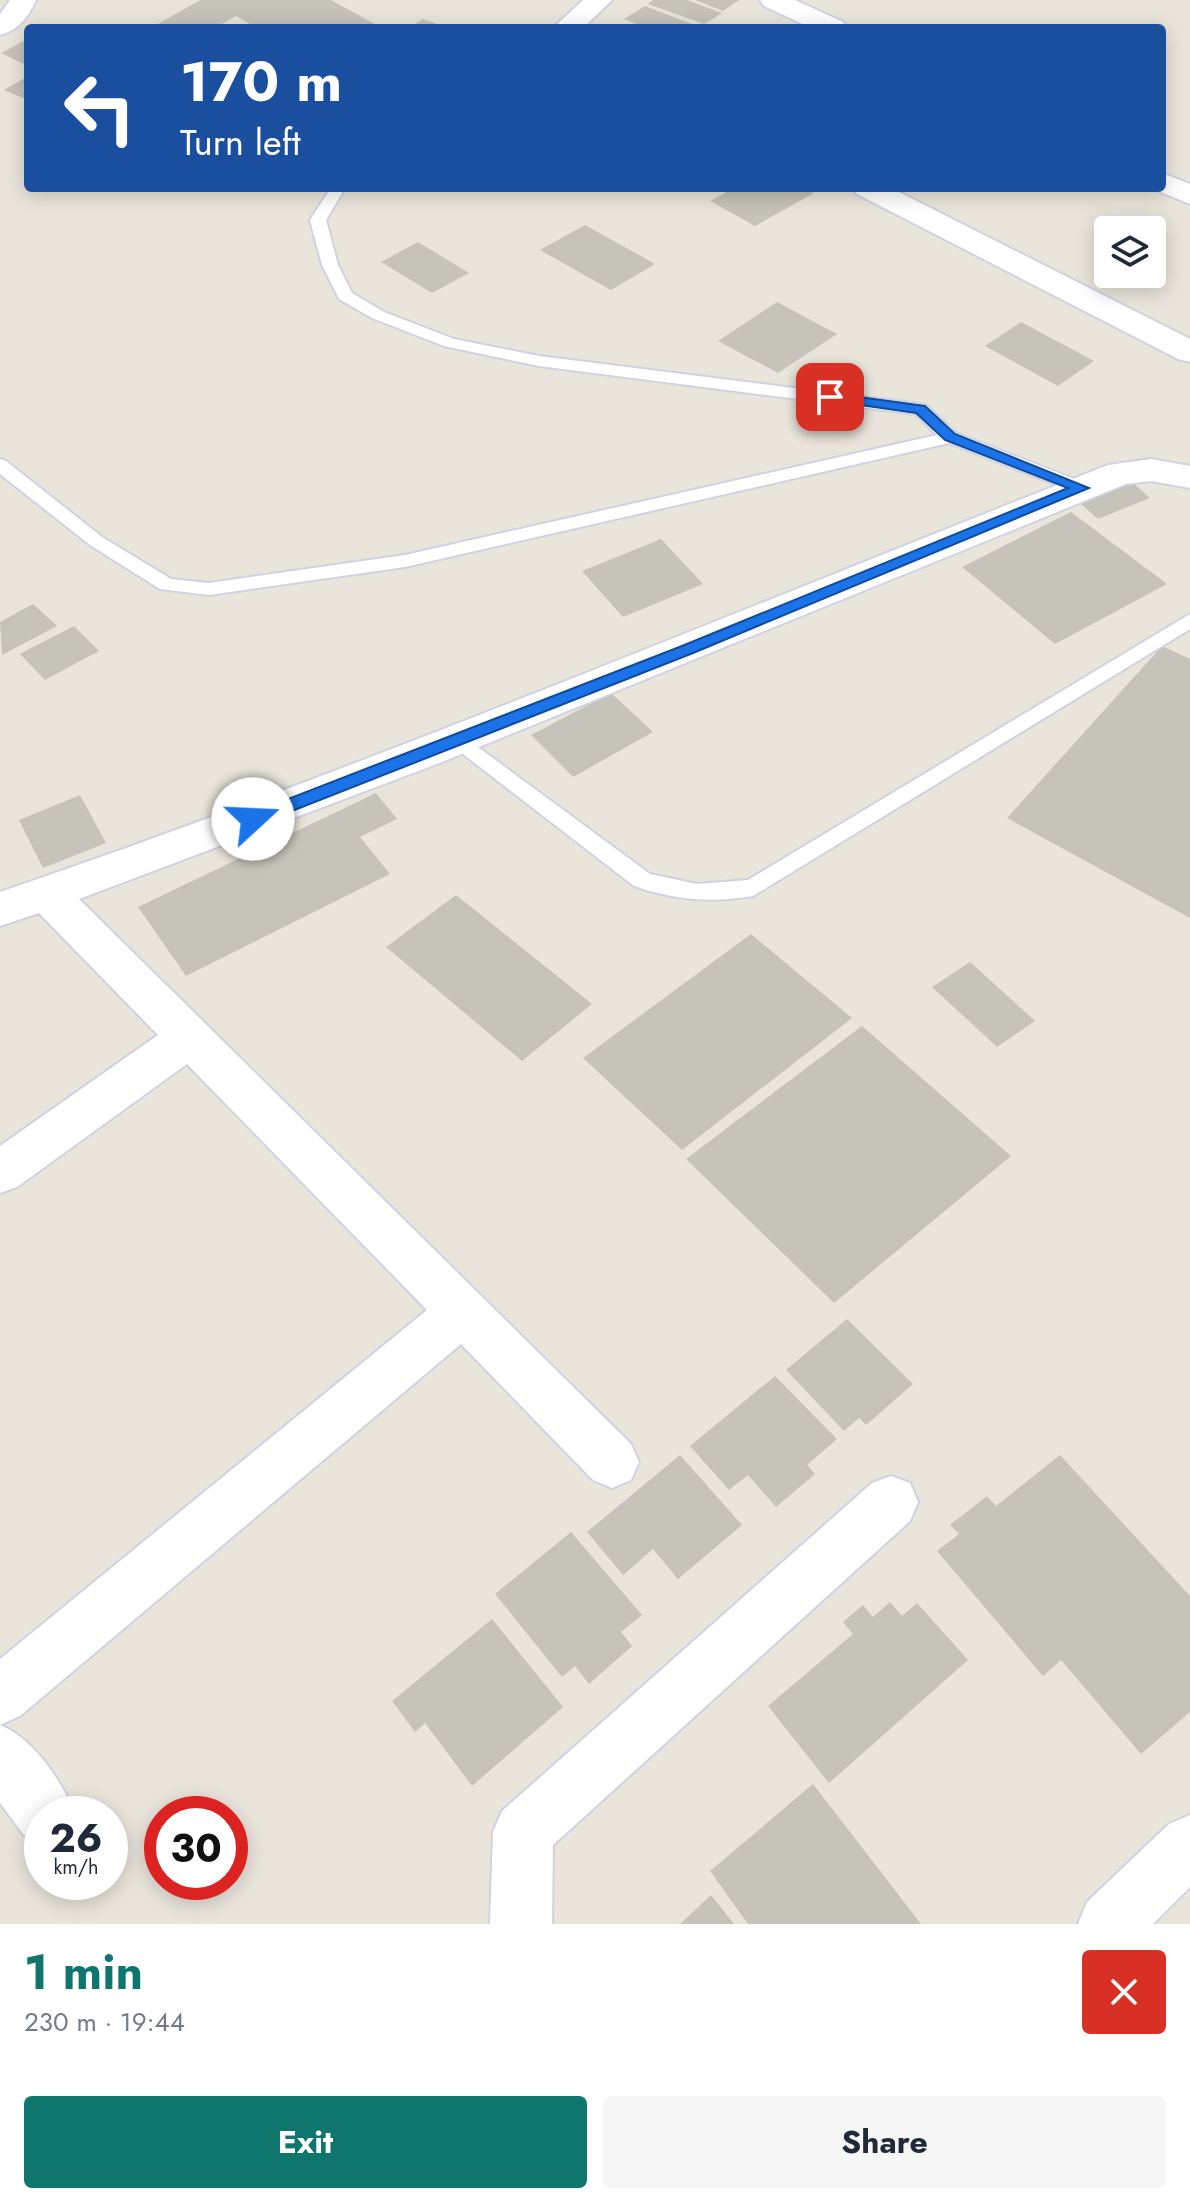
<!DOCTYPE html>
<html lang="en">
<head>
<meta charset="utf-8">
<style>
	body { margin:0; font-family:Jost,sans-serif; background:#f6f6f7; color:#1f2937; height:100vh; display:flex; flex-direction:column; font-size:30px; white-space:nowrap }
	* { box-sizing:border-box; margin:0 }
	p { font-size:26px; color:#747a83 }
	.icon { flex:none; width:44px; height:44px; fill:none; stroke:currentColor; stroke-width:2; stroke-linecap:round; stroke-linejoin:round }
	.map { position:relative; height:1924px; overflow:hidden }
	.panel { display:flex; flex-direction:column; background:#fff; flex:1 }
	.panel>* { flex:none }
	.guide { position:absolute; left:24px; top:24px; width:1142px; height:168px; border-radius:8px; box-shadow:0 4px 20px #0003; background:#1a4fa0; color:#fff; overflow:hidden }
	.controls { position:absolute; left:1094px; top:216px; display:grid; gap:16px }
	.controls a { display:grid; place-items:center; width:72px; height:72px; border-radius:8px; background:#fff; box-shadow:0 4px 20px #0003; font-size:40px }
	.speed { position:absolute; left:24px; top:1796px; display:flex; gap:16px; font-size:40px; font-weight:700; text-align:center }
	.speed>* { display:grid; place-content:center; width:104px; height:104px; border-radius:50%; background:#fff; box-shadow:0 4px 20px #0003; line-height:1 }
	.speed small { font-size:20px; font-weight:400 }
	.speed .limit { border:12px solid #d22; background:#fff; color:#111 }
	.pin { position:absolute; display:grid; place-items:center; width:68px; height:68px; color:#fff; margin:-34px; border-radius:16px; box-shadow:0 4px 12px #0006 }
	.me { position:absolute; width:88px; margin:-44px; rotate:70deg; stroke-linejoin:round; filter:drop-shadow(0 0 6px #0008) }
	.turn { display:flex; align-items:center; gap:28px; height:168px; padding:0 24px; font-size:36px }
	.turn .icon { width:104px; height:104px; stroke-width:2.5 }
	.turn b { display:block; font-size:56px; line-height:68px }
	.round { display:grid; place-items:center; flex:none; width:84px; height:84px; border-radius:8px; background:#f6f6f7 }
	.head { display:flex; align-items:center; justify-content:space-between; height:136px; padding:0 24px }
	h1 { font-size:48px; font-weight:700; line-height:60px; color:#0f766e }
	.cta { display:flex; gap:16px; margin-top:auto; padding:16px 24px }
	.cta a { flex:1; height:92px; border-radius:8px; background:#0f766e; color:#fff; font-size:32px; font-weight:700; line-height:92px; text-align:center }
	.cta a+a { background:#f6f6f7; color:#1f2937 }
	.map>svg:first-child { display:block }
	.building { fill:#c6c3ba }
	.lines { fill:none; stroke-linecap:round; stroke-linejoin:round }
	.service-casing { stroke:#d0d2e1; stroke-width:4 }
	.minor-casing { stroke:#d0d2e1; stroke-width:4 }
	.service { fill:#fff; fill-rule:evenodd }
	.minor { fill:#fff; fill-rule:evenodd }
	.route { fill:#1a73e8; stroke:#114b97; stroke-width:2 }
</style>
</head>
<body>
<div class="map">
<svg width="1190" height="1924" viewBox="0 0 1190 1924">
	<rect width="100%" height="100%" fill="#eae5db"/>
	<g class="building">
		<path d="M200,0H331L382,28H257L236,16L215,28H151Z"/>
		<path d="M653,0H687L722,13L704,24L648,4Z"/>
		<path d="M695,0H739L723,11Z"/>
		<path d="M645,6L702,28H647L624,19Z"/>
		<path d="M423,19L448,28H409Z"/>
		<path d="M28,39V66L1,53Z"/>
		<path d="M28,76V95L23,98L4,90Z"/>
		<path d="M734,188H805L814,193L755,226L710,201Z"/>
		<path d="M585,225L655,264L611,290L540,250Z"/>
		<path d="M418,242L469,273L432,293L381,262Z"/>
		<path d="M777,302L837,334L778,373L718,341Z"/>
		<path d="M1021,322L1094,361L1058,386L985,346Z"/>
		<path d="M1125,476L1150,498L1098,519L1073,497Z"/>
		<path d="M1071,512L1167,584L1055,644L962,567Z"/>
		<path d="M661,539L703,584L623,617L582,571Z"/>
		<path d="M33,604L57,626L2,655L0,622Z"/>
		<path d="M74,626L99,651L45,680L20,654Z"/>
		<path d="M1162,646L1190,659V918L1007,818Z"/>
		<path d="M611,693L653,732L573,777L531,735Z"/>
		<path d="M376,793L397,819L360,837L390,874L186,976L138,907Z"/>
		<path d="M80,795L106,843L43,868L19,820Z"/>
		<path d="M456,895L592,1004L522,1061L386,947Z"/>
		<path d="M751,934L852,1018L682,1150L583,1058Z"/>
		<path d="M970,962L1035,1021L997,1047L932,987Z"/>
		<path d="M862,1026L1011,1156L834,1303L686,1159Z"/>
		<path d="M847,1319L913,1384L866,1425L859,1418L844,1431L786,1370Z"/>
		<path d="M775,1376L837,1439L807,1465L815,1474L776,1507L748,1475L729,1490L690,1446Z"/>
		<path d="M680,1455L742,1525L678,1579L653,1549L623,1575L587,1532Z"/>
		<path d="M1060,1455L1190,1596V1712L1141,1754L1061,1660L1043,1676L937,1551L959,1534L950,1525L987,1496L996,1506Z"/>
		<path d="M571,1532L642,1615L621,1632L632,1646L589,1684L575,1666L562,1677L495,1594Z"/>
		<path d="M890,1602L902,1616L917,1603L968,1660L829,1783L768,1706L853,1634L843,1622L863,1605L873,1617Z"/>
		<path d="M492,1619L563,1707L472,1786L425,1723L415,1732L392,1701Z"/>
		<path d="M813,1784L921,1924H748L710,1871Z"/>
		<path d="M711,1895L734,1924H680Z"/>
	</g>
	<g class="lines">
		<defs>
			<g id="service">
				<path d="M331,188H345L326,220L338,265L352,293L384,312L454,339L539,356L920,404L926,405L956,433L1087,484L1090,488L1081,494L1075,492L949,443L405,567L209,595L160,589L90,545L0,474V459L6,461L102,537L171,579L209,583L405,555L937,435L915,414L539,366L444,346L372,318L339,299L322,265L310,220Z"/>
				<path d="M1190,614V629L753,896C710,903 675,900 634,886L446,741L449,736H463L650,874L697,884L748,880Z"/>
			</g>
			<g id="minor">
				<path d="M10,0H36C28,17 19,30 0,35V14Z"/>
				<path d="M583,0H612L583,28H553Z"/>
				<path d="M760,0H795L843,22L847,28H811L764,6Z"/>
				<path d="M1162,173L1190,184V204L1151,188H1162Z"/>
				<path d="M853,188H891L1190,339V362L1178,359L857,194Z"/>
				<path d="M1151,459L1190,466V488L1151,481L1126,484L437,764L79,899L631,1444L639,1462L631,1480L612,1488L593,1480L461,1344L20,1716L0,1725V1659L427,1310L187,1064L17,1187L0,1193V1146L158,1035L39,913L0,926V892C375,764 739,610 1108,465Z"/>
				<path d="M891,1476L910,1483L918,1502L910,1521L553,1845L552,1924H490L493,1832L502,1811L872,1483Z"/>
				<path d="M0,1725C34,1739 61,1780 75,1814H42V1842L24,1835L0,1803Z"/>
				<path d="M1190,1815V1887L1153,1924H1078L1087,1902L1169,1824Z"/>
			</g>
		</defs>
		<use href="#service" class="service-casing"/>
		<use href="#minor" class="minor-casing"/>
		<use href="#service" class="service"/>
		<use href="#minor" class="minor"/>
	</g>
	<path class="route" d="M830,393L925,406L955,434L1089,488L693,653L259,824H247L245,819L247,815L682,646L1068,488L945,440L916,413L825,400V394Z"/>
</svg>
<div class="controls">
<a><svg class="icon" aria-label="layers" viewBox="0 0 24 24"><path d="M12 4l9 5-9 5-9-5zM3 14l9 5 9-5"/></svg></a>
</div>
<div class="speed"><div>26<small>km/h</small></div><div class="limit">30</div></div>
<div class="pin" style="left:830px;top:397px;background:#d93025"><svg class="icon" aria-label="arrive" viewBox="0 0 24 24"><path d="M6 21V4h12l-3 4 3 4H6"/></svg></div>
<svg class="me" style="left:253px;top:819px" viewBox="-20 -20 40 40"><circle r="19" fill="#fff"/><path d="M0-13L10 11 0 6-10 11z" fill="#1a73e8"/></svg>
<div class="guide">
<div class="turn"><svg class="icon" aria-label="left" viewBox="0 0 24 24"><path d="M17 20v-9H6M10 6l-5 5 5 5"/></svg><div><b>170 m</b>Turn left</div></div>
</div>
</div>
<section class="panel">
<div class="head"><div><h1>1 min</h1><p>230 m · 19:44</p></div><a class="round" style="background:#d93025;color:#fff"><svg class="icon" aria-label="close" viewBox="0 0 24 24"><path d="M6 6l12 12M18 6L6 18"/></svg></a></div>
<div class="cta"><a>Exit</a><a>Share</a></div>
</section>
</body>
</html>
